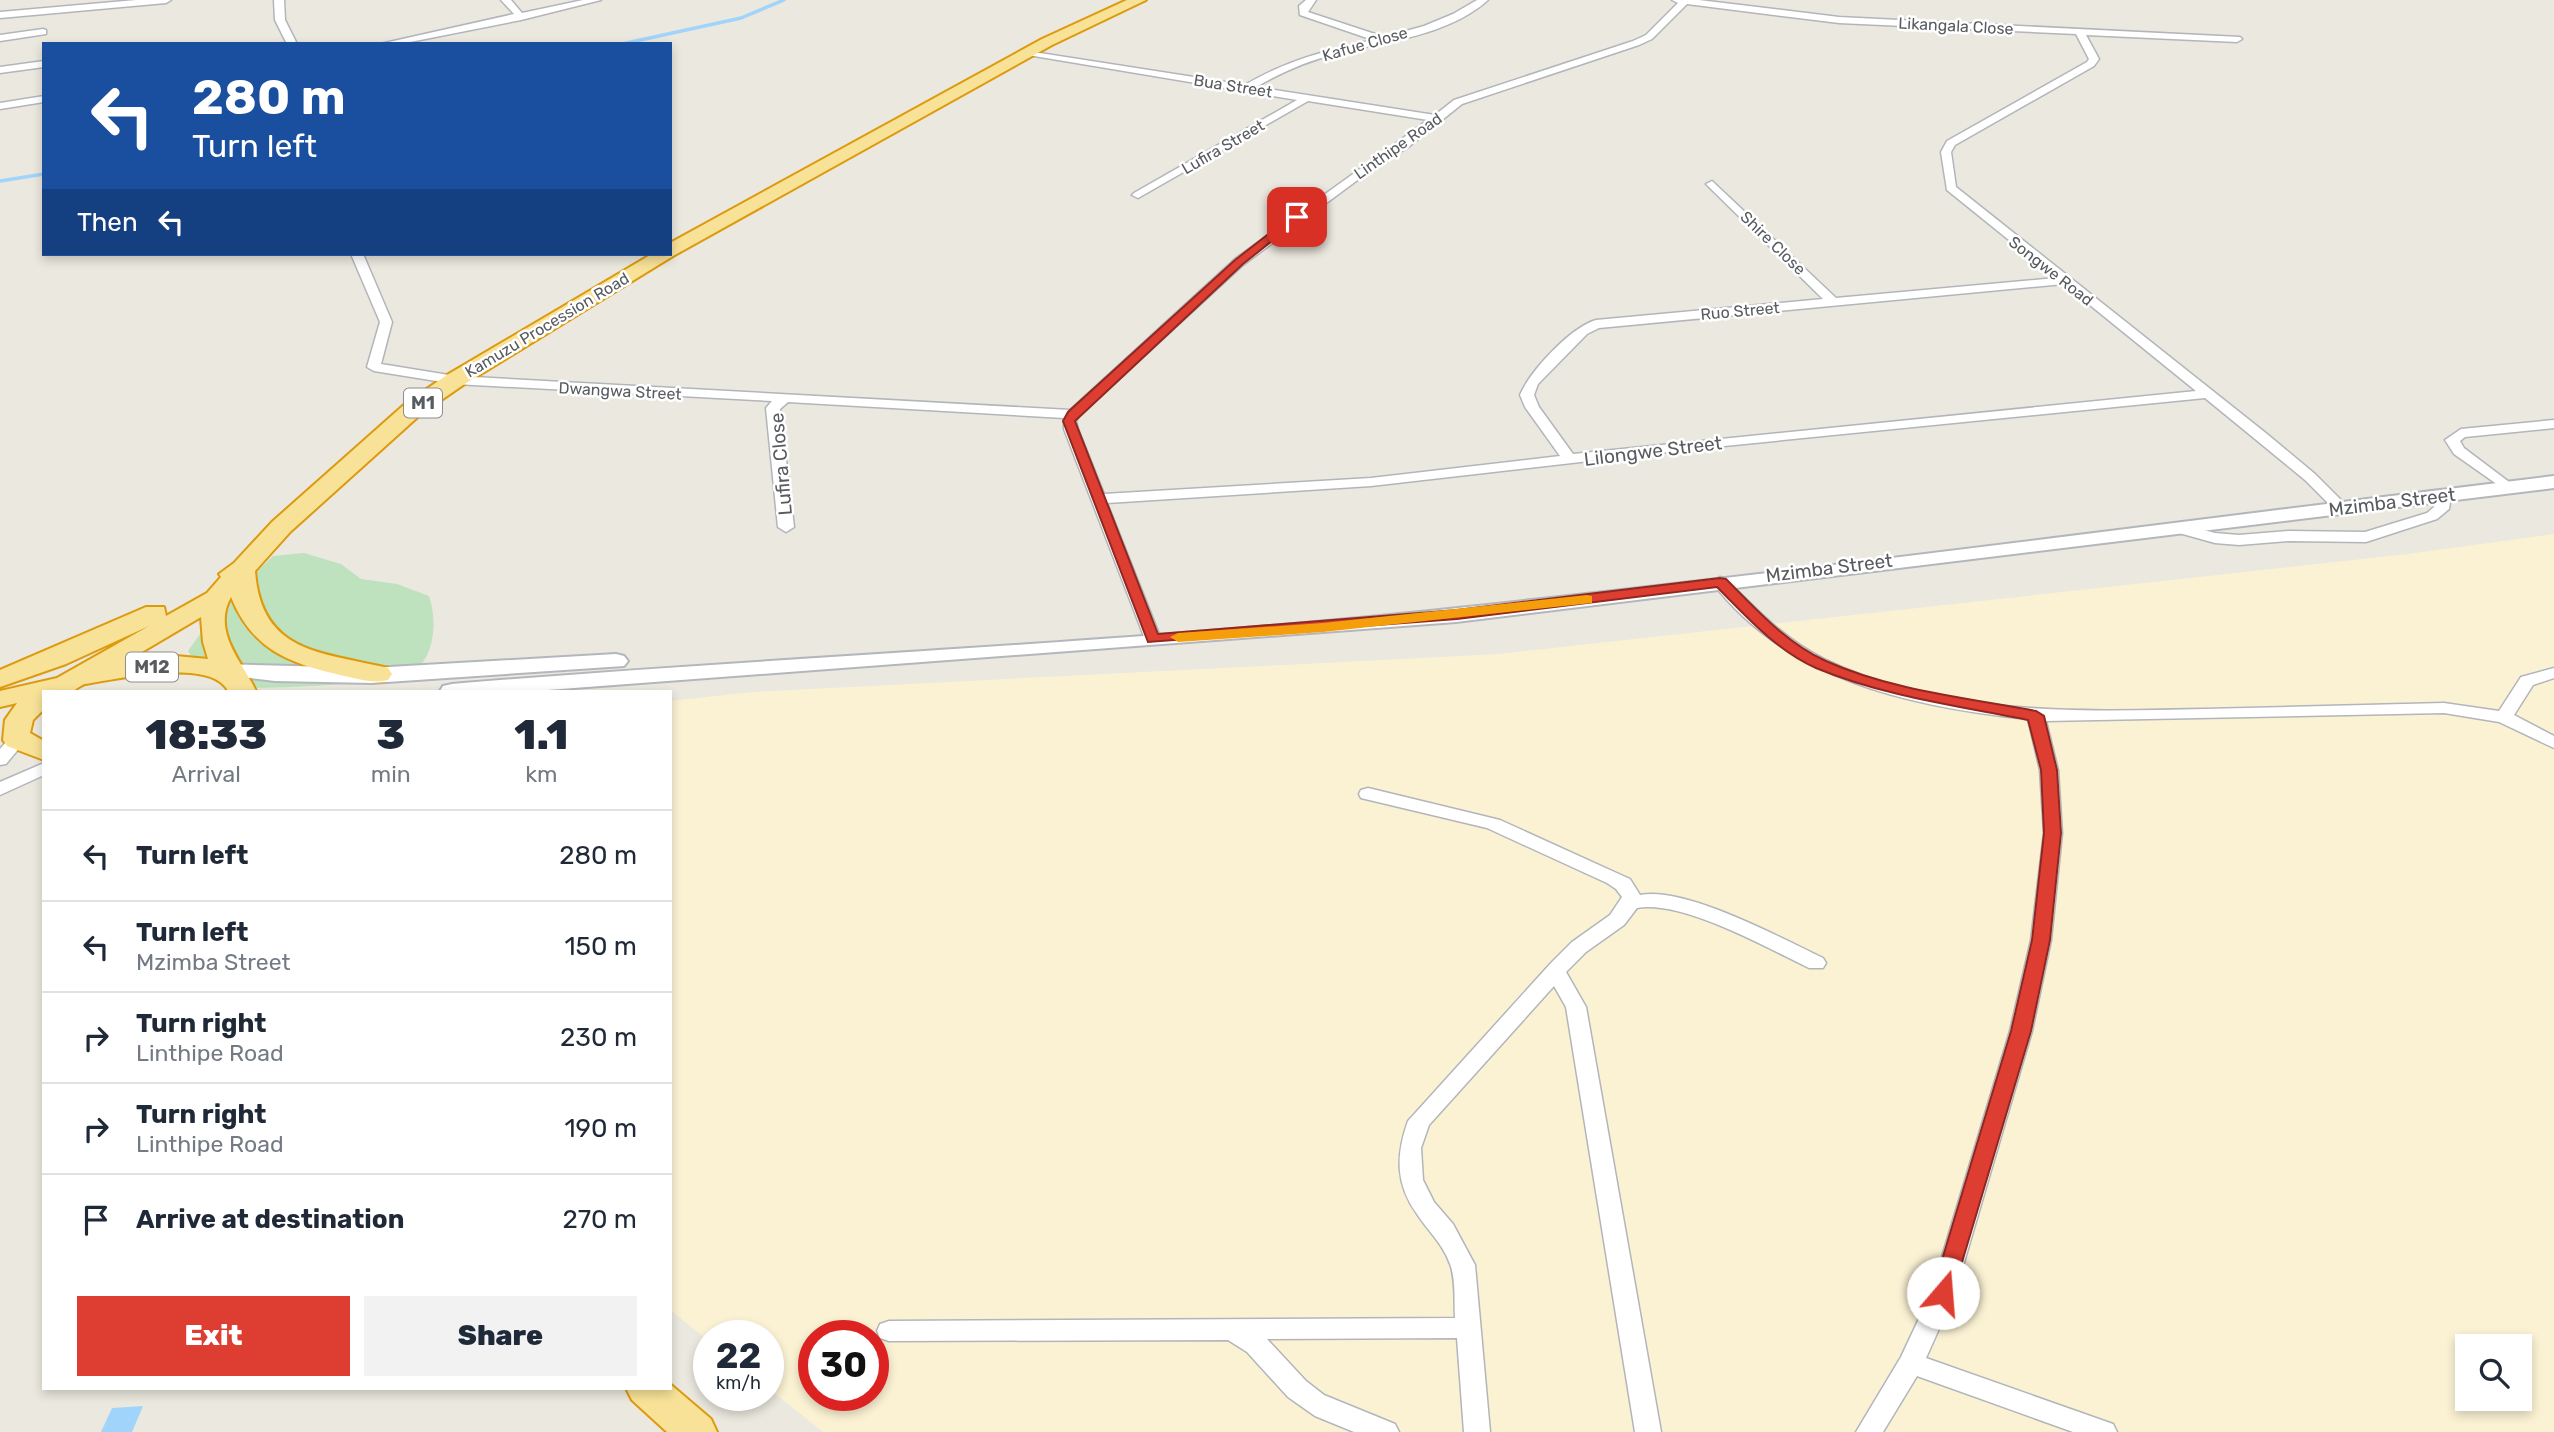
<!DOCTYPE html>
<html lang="en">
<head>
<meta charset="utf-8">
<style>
	body { margin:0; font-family:Rubik,sans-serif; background:#f2f2f3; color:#1f2937; height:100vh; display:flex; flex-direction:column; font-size:26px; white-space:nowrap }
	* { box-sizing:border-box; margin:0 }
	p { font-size:23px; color:#747a83 }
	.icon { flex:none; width:38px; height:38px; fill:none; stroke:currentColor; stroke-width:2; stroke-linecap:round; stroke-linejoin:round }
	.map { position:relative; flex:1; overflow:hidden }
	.side { position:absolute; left:42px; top:690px; width:630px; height:700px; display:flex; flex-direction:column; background:#fff; border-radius:0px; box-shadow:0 4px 10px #0003 }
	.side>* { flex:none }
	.banner { position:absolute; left:42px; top:42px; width:630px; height:214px; border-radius:0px; box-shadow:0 4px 10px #0003; background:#1a4fa0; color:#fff; overflow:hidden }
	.controls { position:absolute; left:2455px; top:1334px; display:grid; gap:14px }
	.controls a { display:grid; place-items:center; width:77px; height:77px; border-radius:0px; background:#fff; box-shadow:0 4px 10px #0003; font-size:35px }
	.speed { position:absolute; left:693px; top:1320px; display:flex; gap:14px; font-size:35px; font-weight:700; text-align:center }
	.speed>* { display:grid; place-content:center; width:91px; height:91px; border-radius:50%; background:#fff; box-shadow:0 4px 10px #0003; line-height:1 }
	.speed small { font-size:18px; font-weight:400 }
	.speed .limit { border:10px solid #d22; background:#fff; color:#111 }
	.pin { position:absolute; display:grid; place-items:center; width:60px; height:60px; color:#fff; margin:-30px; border-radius:14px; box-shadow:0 4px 10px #0006 }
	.me { position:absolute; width:77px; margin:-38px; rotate:18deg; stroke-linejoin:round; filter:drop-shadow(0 0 5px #0008) }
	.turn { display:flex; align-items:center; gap:24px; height:147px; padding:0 35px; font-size:32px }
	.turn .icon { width:91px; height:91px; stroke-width:2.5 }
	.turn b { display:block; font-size:49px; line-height:60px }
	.then { display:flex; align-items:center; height:66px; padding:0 35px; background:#0003; gap:14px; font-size:26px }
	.eta { display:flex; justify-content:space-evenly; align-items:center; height:119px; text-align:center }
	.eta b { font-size:42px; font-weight:800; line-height:49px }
	.cta { display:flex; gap:14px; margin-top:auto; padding:14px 35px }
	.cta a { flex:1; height:80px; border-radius:0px; background:#de3e32; color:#fff; font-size:28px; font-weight:800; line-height:80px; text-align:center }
	.cta a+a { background:#f2f2f3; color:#1f2937 }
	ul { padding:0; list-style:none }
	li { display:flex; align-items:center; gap:21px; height:91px; padding:0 35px; border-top:2px solid #e0e1e3 }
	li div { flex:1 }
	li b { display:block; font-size:26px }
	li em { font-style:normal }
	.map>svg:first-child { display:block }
	.commercial { fill:#fbf2d4; fill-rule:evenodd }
	.green { fill:#bde2bd }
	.water { fill:#a1d4fa }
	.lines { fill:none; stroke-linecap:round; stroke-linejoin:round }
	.stream { stroke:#a1d4fa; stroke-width:3.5 }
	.minor-casing { stroke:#b2b6ba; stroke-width:3 }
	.secondary-casing { stroke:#b3b7bc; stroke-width:4 }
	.trunk-casing { stroke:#dd9a0d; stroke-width:4 }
	.minor { fill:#fff; fill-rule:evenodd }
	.secondary { fill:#fff; fill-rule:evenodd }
	.trunk { fill:#f8e298; fill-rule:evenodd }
	.route { fill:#de3e32; stroke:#902820; stroke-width:2 }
	.slow { fill:#f59e0b }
	.labels { text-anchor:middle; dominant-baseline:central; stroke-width:5; stroke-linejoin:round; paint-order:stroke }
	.far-street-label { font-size:16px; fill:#585c60; stroke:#fff }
	.shield { fill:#fff; stroke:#8a8d90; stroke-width:2 }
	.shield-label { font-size:18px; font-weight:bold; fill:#585c60 }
	.street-label { font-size:19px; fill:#585c60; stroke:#fff }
</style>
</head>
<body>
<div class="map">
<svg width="2554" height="1432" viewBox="0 0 2554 1432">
	<rect width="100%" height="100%" fill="#ebe8df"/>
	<path class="commercial" d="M2554,534V1432H823L768,1388V1335H709V1341L670,1310V701L753,692L1499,654L2408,554ZM814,1335H873V1395H814ZM2468,1346H2520V1398H2468Z"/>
	<path class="green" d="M304,553L341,564L361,579L397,584L429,596C438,622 435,663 406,677C393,683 256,690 239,687C227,685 214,679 203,675L188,651L218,609L273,556Z"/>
	<path class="water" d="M143,1406L132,1432H101L112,1408Z"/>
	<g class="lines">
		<g class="stream">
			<path d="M622,44L741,18L784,0"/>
			<path d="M0,181L44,174"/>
		</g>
		<defs>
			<g id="minor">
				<path d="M136,0H171L166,3L0,18V12Z"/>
				<path d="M274,0H284L285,20L297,44H287L275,20Z"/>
				<path d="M501,0H511L522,13L583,0H601L521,20L400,44H380L514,14Z"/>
				<path d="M1306,0H1316L1308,12L1384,37L1424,26L1453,14L1477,0H1488C1448,36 1386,41 1336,54C1307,61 1282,72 1256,87L1435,115L1454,100L1633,41L1646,35L1678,3L1672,0H1699L1839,17L2240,37L2242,39L2237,42L2086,35L2099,59L2094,66L1955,145L1951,152L1956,187L2267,434L2315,474L2349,508L2341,513L2336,511L2305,480L2205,398L1694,449L1371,486L1107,503L1161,639L1153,644L1145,639L1064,429V418L788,402L780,409L794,527L786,532L778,527L766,408L772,401L455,384L374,371L367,367L380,322L351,254H363L392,322L381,364L455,376L1070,410L1235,259L1428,120L1308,101L1138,198L1132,195L1134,193L1297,100L1022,54L1027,51L1245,85C1285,61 1327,50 1373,40L1300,15L1299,6ZM1687,4L1839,23L2076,34L2089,59L2087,62L1947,141L1941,152L1947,190L2056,278L1836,298L1712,181L1706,184L1708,186L1823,299L1596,320C1571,327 1530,371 1520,395L1525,407L1560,456L1371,478L1104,494L1078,429L1076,421L1079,416L1243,265L1375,167L1407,148L1462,104L1639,45L1652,39ZM2064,284L2196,391L1573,454L1539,407L1534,395L1538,384L1587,334L1599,328Z"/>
				<path d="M43,29L46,30V34L0,41V35Z"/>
				<path d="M44,61V67L0,73V67Z"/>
				<path d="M44,96V102L0,109V103Z"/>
				<path d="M2554,420V428L2465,437L2460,441L2464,448L2513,485L2515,488L2508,492L2454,454L2445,440L2461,429Z"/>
				<path d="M2444,492L2451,496L2449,509L2437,519L2366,542L2288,541L2239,545L2215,543L2172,531L2169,528L2177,523L2215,533L2239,535L2288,531L2365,532L2427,513L2434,507L2439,493Z"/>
				<path d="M1720,577L1726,579C1756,609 1785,640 1824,659C1942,716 2077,712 2205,709C2285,707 2364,705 2444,703L2499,711L2521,677L2554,668V678L2533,685L2514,715L2554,736V748L2499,722L2444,713L2046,721L2058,770L2062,833L2051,940L2032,1031L1955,1293L1926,1358L2113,1424L2117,1432H2073L1917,1376L1883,1432H1856L1901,1357L1931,1293L2010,1031L2031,940L2044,833L2040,770L2028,719C1912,707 1786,680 1712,582Z"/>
				<path d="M17,735L26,740L6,764L0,765V749L11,736Z"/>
				<path d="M44,763V775L0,795V782Z"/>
				<path d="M1368,788L1500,820L1621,875L1630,879L1640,895C1685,886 1781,938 1823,958L1826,963L1823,968H1809C1767,948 1683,900 1637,908L1624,925L1586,952L1566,972L1586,1007L1661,1432H1635L1566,1007L1554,986L1429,1125L1421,1148L1423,1180L1434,1202L1453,1224L1475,1265L1490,1432H1464L1457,1338L1267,1339L1306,1381L1324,1395L1395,1424L1399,1432H1354L1315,1416L1288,1397L1247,1352L1228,1340L889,1341L880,1338L877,1331L880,1324L889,1321L1455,1318C1454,1301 1456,1279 1450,1264C1443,1244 1428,1231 1417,1214C1395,1183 1396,1155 1408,1121L1551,963L1572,942L1610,915L1622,897L1616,889L1607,883L1487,828L1361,798L1359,794L1361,790Z"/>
			</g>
			<g id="secondary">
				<path d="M2554,476V488L1456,622L534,691H440L443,686L452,684C787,656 1124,644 1458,608C1824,569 2189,520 2554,476Z"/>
				<path d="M616,654L624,656L628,661L624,666L372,683L275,681L219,674L215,669L219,664L372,668Z"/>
			</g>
			<g id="trunk">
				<path d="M1127,0H1146L1052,45L673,256L463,385L421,414L290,532L255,571C261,654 322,652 388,668L392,674L388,680C372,684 355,678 340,675C288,663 252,649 231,597C211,632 244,664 256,691H228C212,657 116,679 85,684C80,685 77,690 71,691C62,692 53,691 44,691V709L33,720L30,733L44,741V760L7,746L3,740L5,720L17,703L0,707V691L57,678L149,626L66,664L0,687V670L146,607H164L166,616L207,593L221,577L219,574L234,563L272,522L405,404L447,375L652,254H670V243L1042,39ZM201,617L203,642L208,659L176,656L125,662Z"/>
				<path d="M670,1384L711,1419L717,1432H667L632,1400L626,1388H670Z"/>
			</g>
		</defs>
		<use href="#minor" class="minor-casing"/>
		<use href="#secondary" class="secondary-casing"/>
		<use href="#trunk" class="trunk-casing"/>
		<use href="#minor" class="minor"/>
		<use href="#secondary" class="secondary"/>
		<use href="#trunk" class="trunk"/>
	</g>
	<path class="route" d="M1293,215L1302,217L1243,264L1075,421L1158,634L1457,610L1720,578L1726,579C1756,609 1786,643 1826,661C1890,690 1967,698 2036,711L2044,716L2057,770L2061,833L2050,940L2031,1031L1951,1299L1943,1302L1936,1299L1932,1293L2011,1031L2032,940L2044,833L2041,770L2028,720C1958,706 1883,696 1816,668C1777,651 1746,616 1717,587L1457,619L1148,642L1063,421L1068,412L1235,260Z"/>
	<path class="slow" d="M1587,595L1592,596V603L1323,632L1178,642L1170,637L1178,633L1323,623Z"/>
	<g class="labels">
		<g class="far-street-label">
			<text transform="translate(1956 26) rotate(3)">Likangala Close</text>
			<text transform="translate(1365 44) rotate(-16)">Kafue Close</text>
			<text transform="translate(1233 86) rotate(9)">Bua Street</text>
			<text transform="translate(1398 146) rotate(-35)">Linthipe Road</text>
			<text transform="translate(1223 147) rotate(-30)">Lufira Street</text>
			<text transform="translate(1773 243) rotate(44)">Shire Close</text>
			<text transform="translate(2051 271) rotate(38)">Songwe Road</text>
			<text transform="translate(1740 311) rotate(-5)">Ruo Street</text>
			<text transform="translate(547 325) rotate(-31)">Kamuzu Procession Road</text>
			<text transform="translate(620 391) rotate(3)">Dwangwa Street</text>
		</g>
		<g class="shield">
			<rect x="404" y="388.5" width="38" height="29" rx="5"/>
			<rect x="126" y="652.5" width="52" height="29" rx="5"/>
		</g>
		<g class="shield-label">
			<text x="423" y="403">M1</text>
			<text x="152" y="667">M12</text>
		</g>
		<g class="street-label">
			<text transform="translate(1653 451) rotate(-7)">Lilongwe Street</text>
			<text transform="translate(781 464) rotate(-95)">Lufira Close</text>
			<text transform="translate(2392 502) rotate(-7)">Mzimba Street</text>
			<text transform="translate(1829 568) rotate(-7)">Mzimba Street</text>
		</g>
	</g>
</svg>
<div class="controls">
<a><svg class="icon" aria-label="search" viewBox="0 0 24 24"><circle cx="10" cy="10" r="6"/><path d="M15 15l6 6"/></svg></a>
</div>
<div class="speed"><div>22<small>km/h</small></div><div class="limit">30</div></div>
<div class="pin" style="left:1297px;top:217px;background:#d93025"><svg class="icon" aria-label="arrive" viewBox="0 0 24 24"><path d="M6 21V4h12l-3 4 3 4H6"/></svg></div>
<svg class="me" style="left:1943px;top:1293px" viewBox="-20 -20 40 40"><circle r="19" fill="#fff"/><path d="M0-13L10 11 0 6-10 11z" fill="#de3e32"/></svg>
<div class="banner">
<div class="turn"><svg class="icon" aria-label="left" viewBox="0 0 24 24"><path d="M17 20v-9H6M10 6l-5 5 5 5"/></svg><div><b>280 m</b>Turn left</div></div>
<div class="then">Then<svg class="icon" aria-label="left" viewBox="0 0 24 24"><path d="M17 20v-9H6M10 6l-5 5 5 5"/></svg></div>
</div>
<section class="side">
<div class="eta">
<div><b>18:33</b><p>Arrival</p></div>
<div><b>3</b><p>min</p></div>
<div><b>1.1</b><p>km</p></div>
</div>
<ul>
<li><svg class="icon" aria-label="left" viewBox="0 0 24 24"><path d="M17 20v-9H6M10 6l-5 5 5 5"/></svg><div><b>Turn left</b></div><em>280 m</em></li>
<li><svg class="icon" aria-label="left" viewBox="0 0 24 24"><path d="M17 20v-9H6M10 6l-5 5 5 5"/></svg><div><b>Turn left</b><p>Mzimba Street</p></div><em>150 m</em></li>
<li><svg class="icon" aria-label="right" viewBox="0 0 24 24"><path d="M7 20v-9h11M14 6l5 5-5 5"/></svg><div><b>Turn right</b><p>Linthipe Road</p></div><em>230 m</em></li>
<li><svg class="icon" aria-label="right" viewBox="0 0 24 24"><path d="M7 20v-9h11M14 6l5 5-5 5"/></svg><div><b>Turn right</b><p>Linthipe Road</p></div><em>190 m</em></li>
<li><svg class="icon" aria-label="arrive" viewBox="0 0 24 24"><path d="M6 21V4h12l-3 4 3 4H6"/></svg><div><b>Arrive at destination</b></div><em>270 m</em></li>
</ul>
<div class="cta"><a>Exit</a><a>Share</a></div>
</section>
</div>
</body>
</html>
